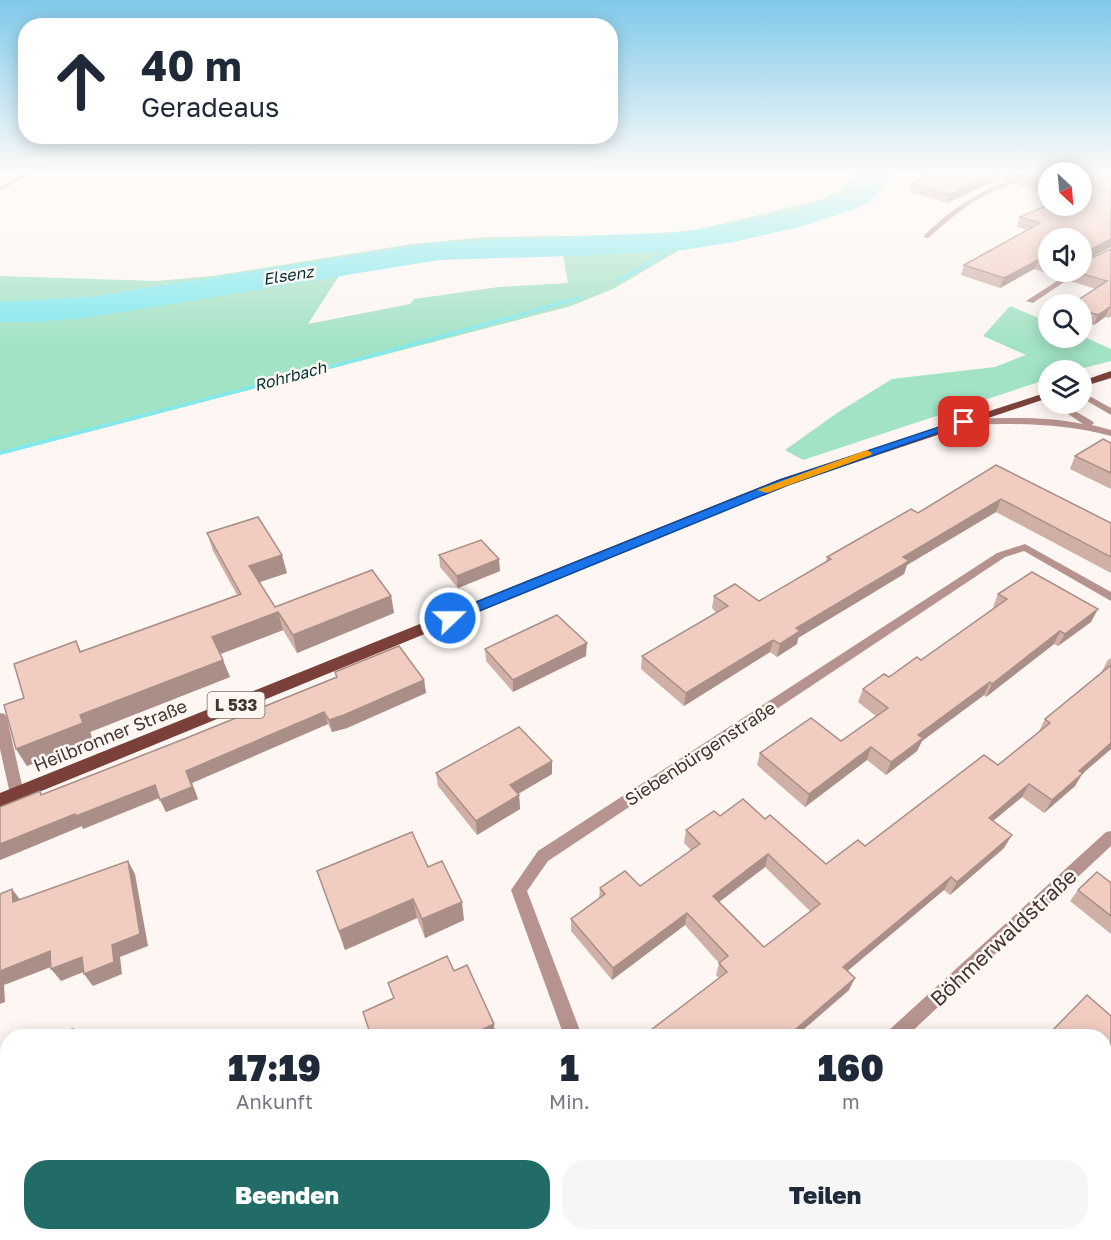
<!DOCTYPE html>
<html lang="de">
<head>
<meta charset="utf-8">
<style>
	body { margin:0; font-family:"Golos Text",sans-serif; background:#f6f6f7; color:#1f2937; height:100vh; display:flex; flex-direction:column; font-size:22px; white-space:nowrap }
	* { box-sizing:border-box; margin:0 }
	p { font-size:20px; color:#747a83 }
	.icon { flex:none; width:33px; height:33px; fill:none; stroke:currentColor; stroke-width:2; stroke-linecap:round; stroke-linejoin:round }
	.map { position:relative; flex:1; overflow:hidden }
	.details { position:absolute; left:0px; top:1029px; width:1112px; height:212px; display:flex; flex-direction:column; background:#fff; border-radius:24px 24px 0 0; box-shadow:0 3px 15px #0003 }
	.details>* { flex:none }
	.hud { position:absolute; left:18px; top:18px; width:600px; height:126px; border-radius:24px; box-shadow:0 3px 15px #0003; background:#fff; color:#1f2937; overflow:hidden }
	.needle { width:39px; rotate:154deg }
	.tools { position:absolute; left:1038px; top:162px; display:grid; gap:12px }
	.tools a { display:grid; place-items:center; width:54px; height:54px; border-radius:50%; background:#fff; box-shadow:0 3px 15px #0003; font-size:30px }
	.pin { position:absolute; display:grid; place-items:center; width:51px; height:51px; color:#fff; margin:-26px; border-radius:12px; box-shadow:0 3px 9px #0006 }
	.me { position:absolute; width:66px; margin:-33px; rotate:68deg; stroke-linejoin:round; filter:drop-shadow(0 0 4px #0008) }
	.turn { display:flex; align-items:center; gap:21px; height:126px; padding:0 24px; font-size:27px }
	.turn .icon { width:78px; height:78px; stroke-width:2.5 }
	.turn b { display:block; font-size:42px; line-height:51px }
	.eta { display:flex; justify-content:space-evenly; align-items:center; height:102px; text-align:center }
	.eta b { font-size:36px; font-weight:800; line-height:42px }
	.action { display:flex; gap:12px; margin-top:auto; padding:12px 24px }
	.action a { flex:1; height:69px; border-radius:24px; background:#216c66; color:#fff; font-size:24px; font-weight:800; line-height:69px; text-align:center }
	.action a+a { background:#f6f6f7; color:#1f2937 }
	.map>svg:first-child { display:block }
	.green { fill:#a2e2c5; fill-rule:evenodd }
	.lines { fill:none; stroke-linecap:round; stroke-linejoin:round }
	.stream { fill:#81e8ec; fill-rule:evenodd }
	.river { fill:#81e8ec; fill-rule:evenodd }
	.lane { fill:#b6938e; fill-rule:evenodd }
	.street { fill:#b6938e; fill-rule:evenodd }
	.primary { fill:#7b403a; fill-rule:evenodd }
	.wall { fill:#cfafa6; fill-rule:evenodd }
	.shaded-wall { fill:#a98f87 }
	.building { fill:#f1ccc1; stroke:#a98f87; stroke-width:1.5; fill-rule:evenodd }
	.route { fill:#1a73e8; stroke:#114b97; stroke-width:1.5 }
	.slow { fill:#f59e0b }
	.labels { text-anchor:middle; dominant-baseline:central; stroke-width:5; stroke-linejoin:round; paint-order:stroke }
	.far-water-label { font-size:16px; font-style:italic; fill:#003234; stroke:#fdf6f2 }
	.shield { fill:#fdf6f2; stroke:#7b7069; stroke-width:1.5 }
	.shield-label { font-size:16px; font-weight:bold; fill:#43362e }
	.street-label { font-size:18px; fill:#43362e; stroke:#fdf6f2 }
	.near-street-label { font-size:21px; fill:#43362e; stroke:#fdf6f2 }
</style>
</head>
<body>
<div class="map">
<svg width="1111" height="1240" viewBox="0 0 1111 1240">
	<rect width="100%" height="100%" fill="#fdf6f2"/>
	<g class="green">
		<path d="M856,171H887L863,196L814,215L688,245L613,289L571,306L0,455V276L156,281L213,276L412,244L487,237L644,235L696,230L823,199L839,191ZM562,249L568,283L498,287L414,299L410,304L308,324L344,268L432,256Z"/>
		<path d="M1010,306L1048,322V338L1082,336L1111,349V361L1076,370H1048V379L803,460L785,450L837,413L892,379L995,367L1026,355L983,336Z"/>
	</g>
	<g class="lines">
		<g class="stream">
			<path d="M683,239L686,241L685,242L620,282L615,281Z"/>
			<path d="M580,296L582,297V299L373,357L0,455V451L369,355Z"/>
		</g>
		<path class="river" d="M869,171H896L871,201L852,210L803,226L734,242L683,250L603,255L439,260L90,317L38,322H0V302L90,297L439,242L683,232L786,213L832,198L851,189Z"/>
		<path class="lane" d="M0,713L5,714L7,718L24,794L22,798L17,800L12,798L10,794L0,749Z"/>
		<g class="street">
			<path d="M28,171H35L0,191V187Z"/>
			<path d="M1049,172L1048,176C990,186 972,200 928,238L923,237C957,202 1000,177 1049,172Z"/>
			<path d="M1071,272H1079L1033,303L1026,301Z"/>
			<path d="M1082,392L1111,408V415L1082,398Z"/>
			<path d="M1053,404H1063L1092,421L1094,423L1092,425L1111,430V436C1062,423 1014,423 964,425L959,422L964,419C1004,418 1044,416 1083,424Z"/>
			<path d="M1025,544L1111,592V601L1024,551L1005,557L548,861L527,891L582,1036H564L511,890L538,851L997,553Z"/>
			<path d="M1111,831V846L907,1036H886L889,1030L1106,832Z"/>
			<path d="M636,1233H656L659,1240H639Z"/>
			<path d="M668,1233H693L690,1240H665Z"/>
		</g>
		<g class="primary">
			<path d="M1111,371V378L1082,387V381Z"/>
			<path d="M1048,392V398L788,485L0,808V793L780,479Z"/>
		</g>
	</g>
	<g class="wall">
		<path d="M933,171H1111V247L1084,260L1083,262L1111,249V316L1109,318L1105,317L1094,325L1082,321V304L1096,289L1070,281L1074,272H1082V238H1048V272H1068L1059,277L1034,269L1000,288L961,275L964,265L1028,230L1017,227L1020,217L1082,206L1048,172V196L1019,185L1021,176L1006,180L1000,178L947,203L909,192L911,183L921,180L922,175Z"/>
		<path d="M1111,443V489L1070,469L1075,456Z"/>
		<path d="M996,465L1111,523V573L996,512L907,565L904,574L798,638L797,644L777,657L770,652L684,706L641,669L642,656L717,613L712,608L714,596L759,601L826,562L827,557L918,513Z"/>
		<path d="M207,533L287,573L259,582L275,607L391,596L394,613L297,653L283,630L220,654L230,677L90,732L93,740L27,766L16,749L24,698L76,641L81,651L237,595L213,551Z"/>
		<path d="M439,555L500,571L458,588L440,567Z"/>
		<path d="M998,594L1091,622L1058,646L1054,644L986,697L984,695L922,741L917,751L886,775L867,760L805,807L757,765L760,753L841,741L876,716L858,702L863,689L889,677L921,660L994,608L993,607Z"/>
		<path d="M485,649L586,656L513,692L486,661Z"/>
		<path d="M1111,658V749L1082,774L1075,786L1044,813L1022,797L993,821L1004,848L950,895L944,890L847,971L849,990L796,1036H643L719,978L716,975L719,963L685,925L612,980L571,931V919L599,898L600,888L640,886L691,850L684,843L686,830L720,816L765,819L826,864L865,846L998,765L1038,733L1045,719L1101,673L1108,660ZM765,867L810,911L764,947L719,902Z"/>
		<path d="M335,672L424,680L426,693L347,728L332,732L328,724L192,783L198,799L166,812L160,798L83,829L82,826L0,860V807L42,795L184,739L336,677Z"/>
		<path d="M436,773L552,774L518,794L519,795L520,809L477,835L438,786Z"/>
		<path d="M428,867L464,920L425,938L417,918L345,950L317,871Z"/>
		<path d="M1111,883V934L1070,901L1078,890Z"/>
		<path d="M749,1233H929L923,1240H826L824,1237L821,1240H742Z"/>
	</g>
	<g class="shaded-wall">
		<path d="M999,171H1002L1000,178L947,203L949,195Z"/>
		<path d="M1008,171H1045L1006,180Z"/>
		<path d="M1111,239V247L1084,261L1085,252Z"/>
		<path d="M1038,260L1034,269L1000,288L1004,278Z"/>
		<path d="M1061,272H1068L1059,277Z"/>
		<path d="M1110,307L1105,317L1094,325L1098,315Z"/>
		<path d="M1001,499L996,512L907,565L904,574L798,638L797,644L777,657L780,644L796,628L903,557Z"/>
		<path d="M282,555L287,573L254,584L249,566Z"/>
		<path d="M499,559L500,571L458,588L457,576Z"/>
		<path d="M391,596L394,613L297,653L293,635Z"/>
		<path d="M1098,609L1091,622L1058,646L1065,634Z"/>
		<path d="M278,612L283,630L218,655L212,637Z"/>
		<path d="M1060,631L1054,644L986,697L992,684Z"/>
		<path d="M773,640L770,652L684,706L686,693Z"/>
		<path d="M587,643L586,656L513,692V680Z"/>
		<path d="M223,660L230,677L90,732L93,740L27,766L16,749L80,715Z"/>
		<path d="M424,680L426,693L347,728L332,732L329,720Z"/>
		<path d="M990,682L984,695L922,741L917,751L886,775L891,762L918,735Z"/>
		<path d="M324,712L328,724L192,783L198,799L166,812L160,800L186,771Z"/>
		<path d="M1111,743V749L1082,774L1075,786L1044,813L1052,800L1079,771Z"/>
		<path d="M871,747L867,760L805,807L809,794Z"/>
		<path d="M552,761V774L511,798L510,785Z"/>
		<path d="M1029,784L1022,797L982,830L989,818Z"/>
		<path d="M155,785L161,797L83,829L82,826L0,860V844L75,814Z"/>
		<path d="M519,795L520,809L477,835L476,821Z"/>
		<path d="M1012,835L1004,848L950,895L957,882Z"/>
		<path d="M768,854L765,867L710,909L713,896Z"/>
		<path d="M128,861L135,874L148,946L120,957L122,974L93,986L84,974L112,945Z"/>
		<path d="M951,877L944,890L838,979L843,967Z"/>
		<path d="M12,889L22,902H13Z"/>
		<path d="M413,899L417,918L345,950L339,931Z"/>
		<path d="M462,902L464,920L425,938L422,919Z"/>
		<path d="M687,913L685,925L612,980L613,968Z"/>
		<path d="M50,951L59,964L4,985L5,1002L0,1004V971Z"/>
		<path d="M82,957L91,969L61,981L51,969Z"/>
		<path d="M855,978L849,990L796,1036H788Z"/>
		<path d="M494,1024L495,1036H468Z"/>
		<path d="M73,1029L79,1036H72Z"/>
		<path d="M8,1142V1162L0,1165V1144Z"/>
		<path d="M116,1233H159L144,1240H119L112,1234Z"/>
	</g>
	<g class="building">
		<path d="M933,171H999L949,195L911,183L928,177L922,175Z"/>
		<path d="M1045,171H1111V239L1085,252L1084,261H1082V238H1048V263L1038,260L1004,278L964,265L1040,223L1020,217L1048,205L1082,206V172H1048V187L1021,176Z"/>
		<path d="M1111,249V307H1110L1098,315L1082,310V304H1072L1107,281L1076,272H1082V264L1085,261Z"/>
		<path d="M1103,439L1111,443V473L1075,456Z"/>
		<path d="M996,465L1111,523V557L1001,499L903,557L909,561L796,628L800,631L780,644L773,640L686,693L642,656L728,606L714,596L735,584L759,601L831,559L827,557L911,509L918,513Z"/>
		<path d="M258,517L282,555L249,566L275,607L372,570L391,596L293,635L278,612L212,637L223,660L80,715L83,723L16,749L4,705L24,698L14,664L76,641L80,652L241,594L207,533Z"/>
		<path d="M481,540L499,559L457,576L439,555Z"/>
		<path d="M1032,572L1098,609L1065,634L1060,631L992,684L990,682L918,735L923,738L891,762L871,747L809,794L760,753L811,718L841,741L888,708L863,689L884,674L889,677L917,657L921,660L1007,599L998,594Z"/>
		<path d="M557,615L587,643L513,680L485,649Z"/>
		<path d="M399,646L424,680L344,715L329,720L324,712L186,771L192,787L160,800L155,785L76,816L75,814L0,844V807L40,791L41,795L184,739L337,677L335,672Z"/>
		<path d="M1111,665V743L1079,771L1083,773L1052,800L1029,784L989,818L1012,835L957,882L951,877L843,967L855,978L788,1036H786L783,1033L780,1036H643L727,972L719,963L728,956L687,913L613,968L571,919L605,894L600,888L625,871L640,886L700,844L686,830L714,811L720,816L743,799L765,819L770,815L826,864L858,840L865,846L984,755L998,765L1050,723L1045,719ZM768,854L820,904L764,947L713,896Z"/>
		<path d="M519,727L552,761L510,785L519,795L476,821L436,773Z"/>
		<path d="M412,832L428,867L442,861L462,902L422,919L413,899L339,931L317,871Z"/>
		<path d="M128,861L140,934L112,945L114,962L84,974L82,957L51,969L50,951L0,971V894L12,889L13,902Z"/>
		<path d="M1097,872L1111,883V916L1078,890Z"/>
		<path d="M447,956L454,971L467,965L494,1024L468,1036H371L363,1012L394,998L388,983Z"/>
		<path d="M1087,995L1111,1016V1155L1104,1163V1036H1047Z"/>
		<path d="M73,1029L72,1036H45Z"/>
		<path d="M8,1058V1142L0,1144V1060Z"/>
		<rect x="416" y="1233" width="114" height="7"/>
		<path d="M749,1233H826L819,1240H742Z"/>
		<path d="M832,1233H929L923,1240H838Z"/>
		<path d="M226,1235L227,1240H215Z"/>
	</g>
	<linearGradient id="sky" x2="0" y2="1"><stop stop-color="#7fc9ea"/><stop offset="0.5" stop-color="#fefbf9"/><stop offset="1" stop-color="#fefbf9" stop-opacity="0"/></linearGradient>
	<rect width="1111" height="345" fill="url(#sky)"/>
	<path class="route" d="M960,420L969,422L788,485L455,621H446L444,618L446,614L780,480Z"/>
	<path class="slow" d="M867,450L872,453L871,455L767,493L757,490Z"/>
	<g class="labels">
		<g class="far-water-label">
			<text transform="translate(288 275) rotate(-9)">Elsenz</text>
			<text transform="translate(290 376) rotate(-15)">Rohrbach</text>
		</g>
		<rect class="shield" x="207.5" y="692" width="57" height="26" rx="4.5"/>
		<g class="shield-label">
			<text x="236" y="705">L 533</text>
		</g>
		<g class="street-label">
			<text transform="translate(110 735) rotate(-22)">Heilbronner Straße</text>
			<text transform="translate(700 753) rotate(-33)">Siebenbürgenstraße</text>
		</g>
		<g class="near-street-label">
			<text transform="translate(1003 937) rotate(-43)">Böhmerwaldstraße</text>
		</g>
	</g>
</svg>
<div class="tools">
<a><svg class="needle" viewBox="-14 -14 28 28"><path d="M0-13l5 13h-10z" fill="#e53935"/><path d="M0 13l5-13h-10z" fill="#747a83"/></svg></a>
<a><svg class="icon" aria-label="sound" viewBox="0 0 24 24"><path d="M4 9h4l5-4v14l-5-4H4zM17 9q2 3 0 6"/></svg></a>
<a><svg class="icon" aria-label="search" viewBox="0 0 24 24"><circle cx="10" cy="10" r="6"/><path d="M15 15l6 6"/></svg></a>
<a><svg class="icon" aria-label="layers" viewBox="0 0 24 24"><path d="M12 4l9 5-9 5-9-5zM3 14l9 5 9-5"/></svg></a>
</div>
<div class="pin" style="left:964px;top:422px;background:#d93025"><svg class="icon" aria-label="arrive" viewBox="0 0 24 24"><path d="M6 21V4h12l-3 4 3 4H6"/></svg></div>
<svg class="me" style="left:450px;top:618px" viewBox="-20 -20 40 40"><circle r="17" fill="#1a73e8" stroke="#fff" stroke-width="3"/><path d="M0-11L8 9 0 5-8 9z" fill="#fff"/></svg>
<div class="hud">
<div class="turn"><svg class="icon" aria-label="ahead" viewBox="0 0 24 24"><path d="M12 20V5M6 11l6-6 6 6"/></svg><div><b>40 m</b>Geradeaus</div></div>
</div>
<section class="details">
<div class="eta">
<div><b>17:19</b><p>Ankunft</p></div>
<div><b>1</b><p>Min.</p></div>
<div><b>160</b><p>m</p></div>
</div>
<div class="action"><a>Beenden</a><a>Teilen</a></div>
</section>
</div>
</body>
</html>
